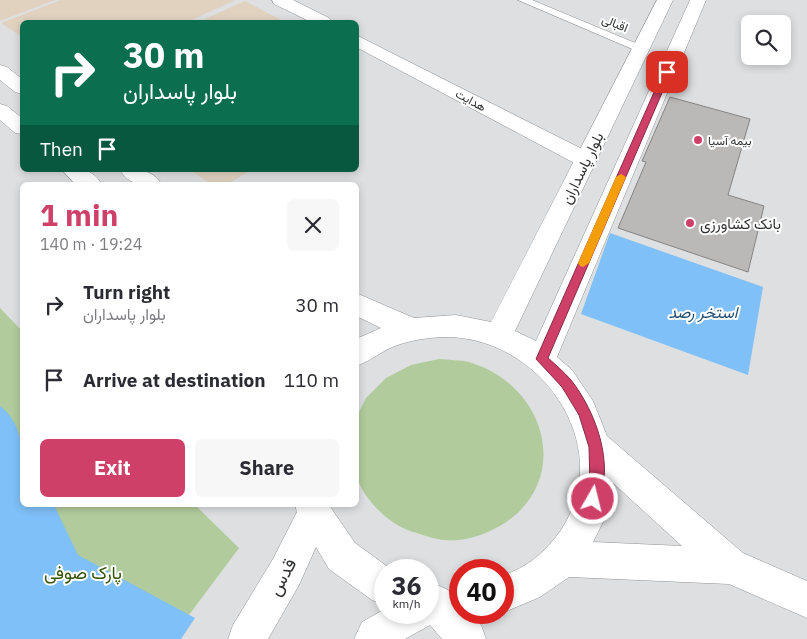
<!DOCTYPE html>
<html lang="en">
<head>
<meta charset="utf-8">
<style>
	body { margin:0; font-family:"IBM Plex Sans",Vazirmatn,sans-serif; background:#f7f7f7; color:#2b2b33; height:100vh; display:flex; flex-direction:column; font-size:19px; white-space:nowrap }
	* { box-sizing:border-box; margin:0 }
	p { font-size:16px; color:#7c7c81 }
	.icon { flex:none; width:28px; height:28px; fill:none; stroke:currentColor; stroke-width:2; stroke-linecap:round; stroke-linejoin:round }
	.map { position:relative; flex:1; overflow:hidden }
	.side { position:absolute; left:20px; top:182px; width:339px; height:325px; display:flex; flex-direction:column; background:#fff; border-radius:8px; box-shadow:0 2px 8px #0003 }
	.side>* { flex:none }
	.top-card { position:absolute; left:20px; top:20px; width:339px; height:152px; border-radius:8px; box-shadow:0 2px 8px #0003; background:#0b6e4f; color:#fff; overflow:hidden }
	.fabs { position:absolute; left:741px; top:15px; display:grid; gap:10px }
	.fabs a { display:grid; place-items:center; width:50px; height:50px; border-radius:8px; background:#fff; box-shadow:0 2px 8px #0003; font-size:25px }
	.speed { position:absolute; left:374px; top:559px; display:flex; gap:10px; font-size:25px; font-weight:700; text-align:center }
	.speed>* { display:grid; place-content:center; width:65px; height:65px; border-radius:50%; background:#fff; box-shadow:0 2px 8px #0003; line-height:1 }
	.speed small { font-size:12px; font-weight:400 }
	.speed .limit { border:8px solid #d22; background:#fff; color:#111 }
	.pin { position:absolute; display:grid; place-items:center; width:42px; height:42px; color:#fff; margin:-21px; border-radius:10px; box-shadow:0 2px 8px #0006 }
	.me { position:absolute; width:55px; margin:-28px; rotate:8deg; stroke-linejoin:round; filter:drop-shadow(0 0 4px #0008) }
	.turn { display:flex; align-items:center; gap:18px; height:105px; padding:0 20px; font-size:22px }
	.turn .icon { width:65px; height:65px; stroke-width:2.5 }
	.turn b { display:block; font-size:35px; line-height:42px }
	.then { display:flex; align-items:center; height:48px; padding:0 20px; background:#0003; gap:10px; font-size:19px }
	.round { display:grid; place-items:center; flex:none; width:52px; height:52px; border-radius:8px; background:#f7f7f7 }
	.head { display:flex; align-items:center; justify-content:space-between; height:85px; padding:0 20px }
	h1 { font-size:30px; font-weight:700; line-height:38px; color:#cf4069 }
	.primary-button { display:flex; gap:10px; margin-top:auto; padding:10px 20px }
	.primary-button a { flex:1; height:58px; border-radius:8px; background:#cf4069; color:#fff; font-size:20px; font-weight:700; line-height:58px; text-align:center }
	.primary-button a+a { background:#f7f7f7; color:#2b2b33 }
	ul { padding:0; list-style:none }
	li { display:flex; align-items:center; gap:15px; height:75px; padding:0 20px }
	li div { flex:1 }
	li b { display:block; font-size:19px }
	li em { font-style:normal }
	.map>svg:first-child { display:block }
	.education { fill:#e1d2c0 }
	.green { fill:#b1cb9c }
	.water { fill:#7fc0f8 }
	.building { fill:#bbb9b8; stroke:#858483 }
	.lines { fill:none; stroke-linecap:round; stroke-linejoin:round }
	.lane-casing { stroke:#929395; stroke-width:1 }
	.street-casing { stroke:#929395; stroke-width:1 }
	.secondary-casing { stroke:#929395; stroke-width:1 }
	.lane { fill:#fff; fill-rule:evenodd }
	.street { fill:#fff; fill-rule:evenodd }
	.secondary { fill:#fff; fill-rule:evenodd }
	.route { fill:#cf4069; stroke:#872a44 }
	.slow { fill:#f59e0b }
	.poi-dot { fill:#cf4069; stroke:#fff; stroke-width:2 }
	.labels { text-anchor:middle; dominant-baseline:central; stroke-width:4; stroke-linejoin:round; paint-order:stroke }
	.far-street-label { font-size:12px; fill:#303131; stroke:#fff }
	.far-poi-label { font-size:12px; fill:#303131; stroke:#fff; text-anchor:start }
	.street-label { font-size:15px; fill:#303131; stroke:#fff }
	.poi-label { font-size:15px; fill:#303131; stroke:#fff; text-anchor:start }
	.water-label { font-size:16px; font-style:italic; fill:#1f4d73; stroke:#fff }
	.near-park-label { font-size:18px; fill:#335406; stroke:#fff }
	.near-street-label { font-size:18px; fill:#303131; stroke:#fff }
</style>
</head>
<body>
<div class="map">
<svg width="807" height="639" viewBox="0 0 807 639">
	<rect width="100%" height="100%" fill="#dddfe0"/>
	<g class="education">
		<path d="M0,0H55L0,21Z"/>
		<path d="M61,0H236L187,22H22V37L1,23Z"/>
		<path d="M245,1L285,22H198Z"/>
		<path d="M190,170H251L226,185H212Z"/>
	</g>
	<g class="green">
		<path d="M0,308L22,331V505H195L239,548L171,639H0Z"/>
		<path d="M439,359C449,360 460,360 469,362C553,387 574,493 490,531C475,538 455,543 438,539C430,538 421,534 413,532C389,525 363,499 356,475V418L366,398L386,378L411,365Z"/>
	</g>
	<g class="water">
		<path d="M610,233L763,287L748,375L581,314Z"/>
		<path d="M0,406C30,429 22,471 22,505H54L78,555L195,618L181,639H0Z"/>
	</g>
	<path class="building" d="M670,97L750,119L728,195L764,206L748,272L618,228L646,162L642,161Z"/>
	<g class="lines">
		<defs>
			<path id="lane" d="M518,0H532L645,47L647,49L645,51H637Z"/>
			<g id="street">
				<path d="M272,0H293L329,18L332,22H311L274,4Z"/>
				<path d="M356,35L594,155L597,160L594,165L586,167L578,165L356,47Z"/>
			</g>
			<g id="secondary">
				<path d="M657,0H673L515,331L536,341L690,0H706L557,357L572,370L593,401L607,436L743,553L807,581V618L729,584L569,577L540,597L502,613L500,612H502V576C528,567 546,552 561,530C618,444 538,334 442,337C424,338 406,341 390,348C378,354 368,362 356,366V339L381,328L356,316V293L414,318L456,315L491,322ZM613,483L682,546L593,542L603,522Z"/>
				<path d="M0,65L7,67L22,79V94L15,92L0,80Z"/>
				<path d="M0,104L7,106L22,118V134L15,133L0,120Z"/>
				<path d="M62,170C80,170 92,167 102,185H76Z"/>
				<path d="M120,170C137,170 152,168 162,185C145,185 130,187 120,170Z"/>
				<path d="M295,505H329L355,543L392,570H385V605L372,600L329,569L316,547L299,585L268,639H228L233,625L273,559L297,512Z"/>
				<path d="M435,584L448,590L460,603V612H469L481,625L486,639H442L430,625L405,639H354L362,622L385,609V612H428V588Z"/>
			</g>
		</defs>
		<use href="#lane" class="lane-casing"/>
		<use href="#street" class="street-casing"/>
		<use href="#secondary" class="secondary-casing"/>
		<use href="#lane" class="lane"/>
		<use href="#street" class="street"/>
		<use href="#secondary" class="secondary"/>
	</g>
	<path class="route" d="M667,69L671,72L548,358C556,365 564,372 571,380C596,412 615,464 598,504L593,506L588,504L586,499L590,486L589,447L579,415L562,387L536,359L663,72Z"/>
	<path class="slow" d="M621,174L626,177L589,263L583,267L580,266L578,263L616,177Z"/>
	<g class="poi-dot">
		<circle cx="698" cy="140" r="5"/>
		<circle cx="690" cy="223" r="5"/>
	</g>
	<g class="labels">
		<g class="far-street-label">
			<text transform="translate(615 23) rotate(22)">اقبالی</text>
			<text transform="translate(471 100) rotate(28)">هدایت</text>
		</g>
		<g class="far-poi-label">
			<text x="708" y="140">بیمه آسیا</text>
		</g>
		<g class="street-label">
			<text transform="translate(582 168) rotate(-64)">بلوار پاسداران</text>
		</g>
		<g class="poi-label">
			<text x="700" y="223">بانک کشاورزی</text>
		</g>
		<g class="water-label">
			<text x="703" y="312">استخر رصد</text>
		</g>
		<g class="near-park-label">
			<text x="83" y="572">پارک صوفی</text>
		</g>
		<g class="near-street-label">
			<text transform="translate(282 577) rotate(-62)">قدس</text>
		</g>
	</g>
</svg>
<div class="fabs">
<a><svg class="icon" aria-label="search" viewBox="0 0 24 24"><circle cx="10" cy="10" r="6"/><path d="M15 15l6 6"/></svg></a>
</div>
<div class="speed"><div>36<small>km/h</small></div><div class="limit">40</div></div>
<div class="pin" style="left:667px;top:72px;background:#d93025"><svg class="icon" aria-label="arrive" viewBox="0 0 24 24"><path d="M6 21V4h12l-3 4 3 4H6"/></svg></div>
<svg class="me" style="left:593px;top:499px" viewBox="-20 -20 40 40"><circle r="17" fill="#cf4069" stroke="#fff" stroke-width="3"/><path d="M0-11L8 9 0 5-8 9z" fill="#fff"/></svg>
<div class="top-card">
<div class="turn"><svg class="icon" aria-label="right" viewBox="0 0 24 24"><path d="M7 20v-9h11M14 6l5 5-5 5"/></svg><div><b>30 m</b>بلوار پاسداران</div></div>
<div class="then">Then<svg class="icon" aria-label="arrive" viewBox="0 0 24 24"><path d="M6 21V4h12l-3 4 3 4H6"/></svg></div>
</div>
<section class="side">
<div class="head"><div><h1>1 min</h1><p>140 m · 19:24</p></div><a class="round"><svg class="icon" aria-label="close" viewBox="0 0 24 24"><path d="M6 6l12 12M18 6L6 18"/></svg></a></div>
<ul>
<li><svg class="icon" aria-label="right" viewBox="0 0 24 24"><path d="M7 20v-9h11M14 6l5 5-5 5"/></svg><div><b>Turn right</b><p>بلوار پاسداران</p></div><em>30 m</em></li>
<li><svg class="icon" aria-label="arrive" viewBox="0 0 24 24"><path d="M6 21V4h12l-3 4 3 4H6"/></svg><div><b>Arrive at destination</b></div><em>110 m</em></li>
</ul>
<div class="primary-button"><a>Exit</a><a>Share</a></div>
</section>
</div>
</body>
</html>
